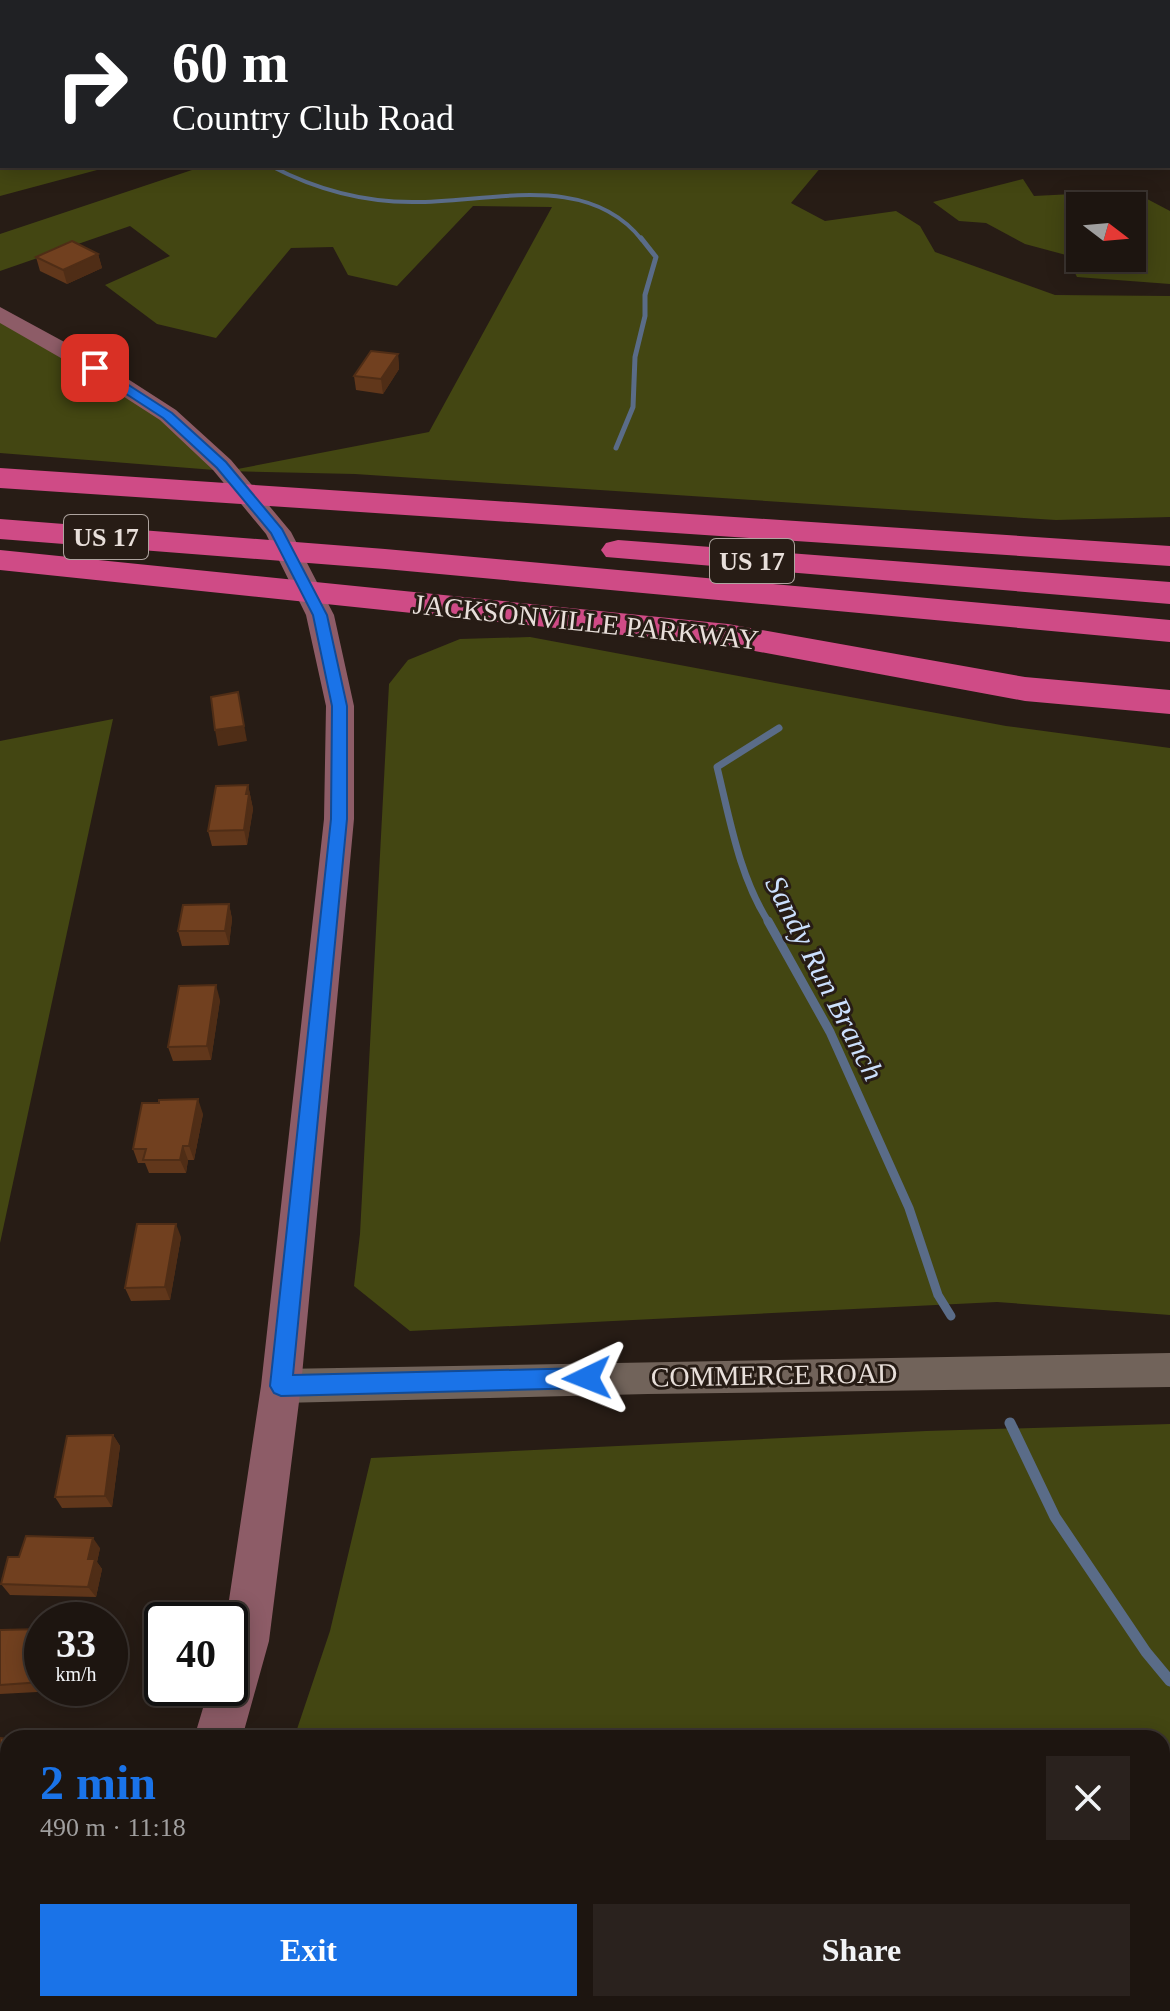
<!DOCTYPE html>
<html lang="en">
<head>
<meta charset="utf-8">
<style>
	body { margin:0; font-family:"Times New Roman",serif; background:#2a221e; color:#f1f3f6; height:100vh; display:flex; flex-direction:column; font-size:30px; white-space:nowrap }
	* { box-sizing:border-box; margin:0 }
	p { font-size:26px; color:#a09f9f }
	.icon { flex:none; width:44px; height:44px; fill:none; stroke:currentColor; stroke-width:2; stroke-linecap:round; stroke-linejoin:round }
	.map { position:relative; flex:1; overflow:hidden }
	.details { position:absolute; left:0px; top:1730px; width:1170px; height:282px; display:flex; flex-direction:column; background:#1d1510; border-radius:24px 24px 0 0; box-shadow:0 4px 20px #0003,0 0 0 2px #3b3430 }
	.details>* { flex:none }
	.hud { position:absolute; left:0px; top:0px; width:1170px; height:168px; box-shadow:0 4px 20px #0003,0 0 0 2px #3b3430; background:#202124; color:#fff; overflow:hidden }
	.needle { width:52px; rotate:106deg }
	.tools { position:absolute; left:1066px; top:192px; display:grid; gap:16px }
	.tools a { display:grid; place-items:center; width:80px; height:80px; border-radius:0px; background:#1d1510; box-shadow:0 4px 20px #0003,0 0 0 2px #3b3430; font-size:40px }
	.speed { position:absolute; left:24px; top:1602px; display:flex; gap:16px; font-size:40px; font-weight:700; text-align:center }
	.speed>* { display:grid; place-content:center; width:104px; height:104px; border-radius:50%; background:#1d1510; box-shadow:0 4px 20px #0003,0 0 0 2px #3b3430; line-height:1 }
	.speed small { font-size:20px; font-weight:400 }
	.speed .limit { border:4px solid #111; border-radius:12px; background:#fff; color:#111 }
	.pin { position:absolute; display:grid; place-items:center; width:68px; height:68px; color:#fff; margin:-34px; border-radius:16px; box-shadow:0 4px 12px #0006 }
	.me { position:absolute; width:88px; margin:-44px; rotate:268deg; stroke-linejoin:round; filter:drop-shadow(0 0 6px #0008) }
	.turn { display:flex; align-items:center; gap:28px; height:168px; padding:0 40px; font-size:36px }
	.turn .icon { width:104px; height:104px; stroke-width:2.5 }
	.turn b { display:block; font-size:56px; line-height:68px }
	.round { display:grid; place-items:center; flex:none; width:84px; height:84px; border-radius:0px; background:#2a221e }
	.headline { display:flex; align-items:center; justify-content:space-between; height:136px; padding:0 40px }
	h1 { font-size:48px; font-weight:700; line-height:60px; color:#1a73e8 }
	.button { display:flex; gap:16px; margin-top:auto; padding:16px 40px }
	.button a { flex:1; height:92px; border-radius:0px; background:#1a73e8; color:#fff; font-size:32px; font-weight:700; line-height:92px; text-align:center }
	.button a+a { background:#2a221e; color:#f1f3f6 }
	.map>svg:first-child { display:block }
	.green { fill:#434612; fill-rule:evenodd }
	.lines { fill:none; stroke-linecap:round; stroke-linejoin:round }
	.stream-far4 { stroke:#5a6c88; stroke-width:4 }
	.stream-far3 { stroke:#5a6c88; stroke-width:5 }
	.stream-far2 { stroke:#5a6c88; stroke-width:7 }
	.stream-far1 { stroke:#5a6c88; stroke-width:9 }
	.stream { stroke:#5a6c88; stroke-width:11 }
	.service { fill:#71635a; fill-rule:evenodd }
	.minor { fill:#71635a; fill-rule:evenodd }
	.tertiary { fill:#71635a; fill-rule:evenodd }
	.secondary { fill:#8d5c67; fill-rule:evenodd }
	.primary { fill:#a95574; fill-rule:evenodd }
	.motorway { fill:#cf4b86; fill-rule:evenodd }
	.wall { fill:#61371b }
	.shaded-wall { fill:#4f2d16 }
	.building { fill:#71401f; stroke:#4f2d16; stroke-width:2 }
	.route { fill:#1a73e8; stroke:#114b97; stroke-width:2 }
	.labels { text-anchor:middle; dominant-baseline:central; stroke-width:6; stroke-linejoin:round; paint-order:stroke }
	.shield { fill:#271c15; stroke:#aea49f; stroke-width:2 }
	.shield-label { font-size:26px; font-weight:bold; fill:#e8dfda }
	.street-label { font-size:28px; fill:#e8dfda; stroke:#271c15 }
	.water-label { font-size:30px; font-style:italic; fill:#cce0fd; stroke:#271c15 }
</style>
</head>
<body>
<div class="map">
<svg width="1170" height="2011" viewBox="0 0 1170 2011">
	<rect width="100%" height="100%" fill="#271c15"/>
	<g class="green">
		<path d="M0,0H179L2,2V166H112L0,196Z"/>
		<path d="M188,166H822L791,203L825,221L896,211L920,226L935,252L1055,295L1170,296V517L1056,520L355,474L227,471L0,453V314L95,368L227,471L429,432L552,207L473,206L397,286L348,275L333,247L291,248L216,338L157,324L105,285L170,256L130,226L0,271V234L192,170Z"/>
		<path d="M1023,179L1034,196L1132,191L1170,211V284L1077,277L1066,255L1025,244L986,223L959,221L933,202ZM1080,206H1132V258H1080Z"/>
		<path d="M530,637L1006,726L1170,748V1315L997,1302L410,1331L354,1286L360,1234L389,684L408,660L460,639Z"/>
		<path d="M113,719L0,1243V741Z"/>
		<path d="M1170,1424V1799L1162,1801V1738H294L330,1631L371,1458L926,1431Z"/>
	</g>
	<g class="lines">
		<path class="stream-far4" d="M271,166C315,189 361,202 412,202C488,203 587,170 642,240"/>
		<path class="stream-far3" d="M616,448L633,407L635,357L645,316V295L656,257L641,238"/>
		<path class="stream-far2" d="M769,923C739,876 730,820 717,767L779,728"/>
		<path class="stream-far1" d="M768,921L830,1032L909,1208L938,1295L951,1316"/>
		<path class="stream" d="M1010,1423L1055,1517L1146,1652L1170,1681"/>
		<rect class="service" x="1168" y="39" width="2" height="4"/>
		<g class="minor">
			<path d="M572,0H584L586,2H574Z"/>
			<path d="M960,0H972L959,2Z"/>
			<path d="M1168,84L1170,85V94L1168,93Z"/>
		</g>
		<path class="tertiary" d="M1170,1353V1387L648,1394L281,1403L268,1398L263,1386L268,1374L281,1369Z"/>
		<g class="secondary">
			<path d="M0,307L103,363L176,410L231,460L291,532L334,615L354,706V819L301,1386L269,1641L242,1738H194L209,1688H230V1620H226L261,1386L324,819L326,706L306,615L266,534L213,470L160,420L87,373L0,323Z"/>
			<path d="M111,2004H163L161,2011H109Z"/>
		</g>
		<g class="primary">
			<path d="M1063,0H1084L1085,2H1064Z"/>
			<path d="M1168,47L1170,48V60L1168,59Z"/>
		</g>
		<g class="motorway">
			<path d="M0,468L1170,546V566L0,488Z"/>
			<path d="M0,519L385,549L1170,620V642L385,569L0,539Z"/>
			<path d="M618,540L1170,582V604L606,557L601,550L606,543Z"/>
			<path d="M0,550L728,624L1025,677L1170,690V714L1025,701L728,646L0,570Z"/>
		</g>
	</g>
	<g class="wall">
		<path d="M98,254L102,268L67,284L40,271L36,257Z"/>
		<path d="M398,354L399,369L383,394L356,390L354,376Z"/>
		<path d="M248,785L253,809L247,845L212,846L208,831Z"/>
		<path d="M229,904L232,919L229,945L182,946L178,931Z"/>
		<path d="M220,1000L211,1060L173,1061L168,1047Z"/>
		<path d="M203,1114L194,1160H188L186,1173H149L145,1163H138L133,1149Z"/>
		<path d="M181,1237L170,1300L131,1301L125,1288Z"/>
		<path d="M113,1435L120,1446L112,1507L62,1508L55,1497Z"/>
		<path d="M100,1548L97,1562L102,1569L96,1597L10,1595L1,1584L19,1557Z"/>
		<path d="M42,1629V1688H57L56,1691L0,1694V1630Z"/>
	</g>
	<g class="shaded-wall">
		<path d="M98,254L102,268L67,284L63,270Z"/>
		<path d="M398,354L399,369L383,394L381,379Z"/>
		<path d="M238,692L247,741L218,746L215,730Z"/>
		<path d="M248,785L253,809L247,845L244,830Z"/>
		<path d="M229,904L232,919L229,945L225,931Z"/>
		<path d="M216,985L220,1000L211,1060L207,1046Z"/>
		<path d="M198,1099L203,1114L194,1160L189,1146Z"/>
		<path d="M183,1146L188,1160L186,1173L180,1160Z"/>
		<path d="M176,1224L181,1237L170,1300L165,1287Z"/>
		<path d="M113,1435L120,1446L112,1507L105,1496Z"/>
		<path d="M93,1538L100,1548L97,1562L102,1569L96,1597L88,1587V1559Z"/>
		<path d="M8,1809V1865L5,1875L0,1871V1834Z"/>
	</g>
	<g class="building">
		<path d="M369,0H395L396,2H370Z"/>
		<path d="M72,241L98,254L63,270L36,257Z"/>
		<path d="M371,351L398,354L381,379L354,376Z"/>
		<path d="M238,692L244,726L215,730L211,697Z"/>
		<path d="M248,785L246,794H249L244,830L208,831L216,786Z"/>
		<path d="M229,904L225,931H178L183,905Z"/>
		<path d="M216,985L207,1046L168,1047L179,986Z"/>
		<path d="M198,1099L189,1146H183L180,1160H143L146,1149H133L142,1103H159V1100Z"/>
		<path d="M137,1224H176L165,1287L125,1288Z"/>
		<path d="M113,1435L105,1496L55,1497L67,1436Z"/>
		<path d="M26,1536L93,1538L88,1559H95L88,1587L1,1584L8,1557H19Z"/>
		<path d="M42,1629V1682L0,1685V1630Z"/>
		<path d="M0,1738L8,1739V1809L0,1834Z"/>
	</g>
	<path class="route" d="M91,366H99L172,413L226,462L282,529L327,615L347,706V819L293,1375L587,1368L595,1371L598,1378L595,1385L587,1388L281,1396L274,1393L270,1386L331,819L332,706L313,615L271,533L217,468L163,418L91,371Z"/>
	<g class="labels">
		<g class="shield">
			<rect x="64" y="515" width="84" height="44" rx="6"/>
			<rect x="710" y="539" width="84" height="44" rx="6"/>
		</g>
		<g class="shield-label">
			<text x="106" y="537">US 17</text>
			<text x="752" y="561">US 17</text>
		</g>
		<g class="street-label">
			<text transform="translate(586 622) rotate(6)">JACKSONVILLE PARKWAY</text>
			<text transform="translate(774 1375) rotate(-1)">COMMERCE ROAD</text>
		</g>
		<g class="water-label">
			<text transform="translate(825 978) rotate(63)">Sandy Run Branch</text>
		</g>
	</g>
</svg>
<div class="tools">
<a><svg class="needle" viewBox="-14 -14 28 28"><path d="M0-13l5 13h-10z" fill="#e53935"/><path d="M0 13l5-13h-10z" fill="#a09f9f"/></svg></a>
</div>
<div class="speed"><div>33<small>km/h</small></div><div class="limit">40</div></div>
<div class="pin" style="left:95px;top:368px;background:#d93025"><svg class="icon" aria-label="arrive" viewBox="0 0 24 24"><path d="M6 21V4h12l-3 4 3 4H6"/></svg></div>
<svg class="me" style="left:587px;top:1378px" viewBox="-20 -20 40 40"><path d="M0-17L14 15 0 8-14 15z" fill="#1a73e8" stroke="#fff" stroke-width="4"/></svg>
<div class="hud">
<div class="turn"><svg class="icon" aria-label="right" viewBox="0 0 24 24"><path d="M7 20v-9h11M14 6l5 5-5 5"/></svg><div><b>60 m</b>Country Club Road</div></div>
</div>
<section class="details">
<div class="headline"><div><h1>2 min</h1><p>490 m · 11:18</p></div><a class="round"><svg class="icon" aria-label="close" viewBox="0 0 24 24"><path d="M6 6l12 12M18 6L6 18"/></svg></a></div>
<div class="button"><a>Exit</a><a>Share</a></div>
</section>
</div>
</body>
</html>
